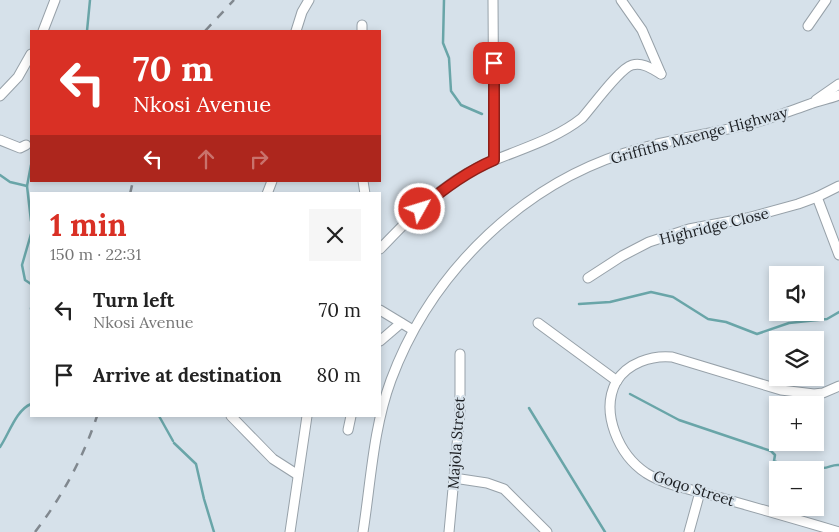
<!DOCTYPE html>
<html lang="en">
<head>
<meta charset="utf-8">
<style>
	body { margin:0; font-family:Lora,serif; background:#f6f6f6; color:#222; height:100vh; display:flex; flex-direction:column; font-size:19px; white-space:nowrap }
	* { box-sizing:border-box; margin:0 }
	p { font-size:16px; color:#767676 }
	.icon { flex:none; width:28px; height:28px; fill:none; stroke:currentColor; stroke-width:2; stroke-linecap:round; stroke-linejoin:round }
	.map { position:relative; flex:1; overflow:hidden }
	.sheet { position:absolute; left:30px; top:192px; width:351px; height:225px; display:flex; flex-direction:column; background:#fff; border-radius:0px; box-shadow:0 2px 8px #0003 }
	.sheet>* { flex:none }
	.top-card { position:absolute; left:30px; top:30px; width:351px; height:152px; border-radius:0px; box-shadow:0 2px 8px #0003; background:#d93025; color:#fff; overflow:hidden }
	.fabs { position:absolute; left:769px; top:266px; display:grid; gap:10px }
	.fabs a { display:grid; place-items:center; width:55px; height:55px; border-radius:0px; background:#fff; box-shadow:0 2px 8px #0003; font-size:25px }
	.pin { position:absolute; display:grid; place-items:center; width:42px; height:42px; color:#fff; margin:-21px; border-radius:10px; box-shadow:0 2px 8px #0006 }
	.me { position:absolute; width:55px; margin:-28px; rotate:51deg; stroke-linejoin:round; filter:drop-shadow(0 0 4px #0008) }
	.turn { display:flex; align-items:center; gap:18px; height:105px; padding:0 20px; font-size:22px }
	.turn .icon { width:65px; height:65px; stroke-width:2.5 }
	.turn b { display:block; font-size:35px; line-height:42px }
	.lanes { display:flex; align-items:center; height:48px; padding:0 20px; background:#0003; justify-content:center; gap:25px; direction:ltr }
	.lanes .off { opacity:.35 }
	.round { display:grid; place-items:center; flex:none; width:52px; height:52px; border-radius:0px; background:#f6f6f6 }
	.head { display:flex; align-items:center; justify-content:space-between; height:85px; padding:0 20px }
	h1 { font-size:30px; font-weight:700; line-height:38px; color:#d93025 }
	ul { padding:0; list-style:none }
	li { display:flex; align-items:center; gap:15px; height:65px; padding:0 20px }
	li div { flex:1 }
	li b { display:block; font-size:19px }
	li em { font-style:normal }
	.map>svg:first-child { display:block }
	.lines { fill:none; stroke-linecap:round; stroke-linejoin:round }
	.stream { stroke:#69a5a8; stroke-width:2.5 }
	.minor-casing { stroke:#97a1a9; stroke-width:11 }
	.minor { stroke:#fff; stroke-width:9 }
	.rail { stroke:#81888f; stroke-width:2.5; stroke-dasharray:9 9; stroke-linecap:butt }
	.route-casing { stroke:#8d1f18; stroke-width:12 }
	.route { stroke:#d93025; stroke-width:9 }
	.labels { text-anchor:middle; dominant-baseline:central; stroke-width:4.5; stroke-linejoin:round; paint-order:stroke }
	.street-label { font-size:15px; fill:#1b1e22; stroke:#d6e1ea }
</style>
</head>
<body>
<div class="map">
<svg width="839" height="532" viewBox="0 0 839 532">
	<rect width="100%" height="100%" fill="#d6e1ea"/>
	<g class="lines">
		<g class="stream">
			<path d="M444,0L443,43L449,58L451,91L461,105L482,114"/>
			<path d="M87,31L90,0"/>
			<path d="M31,165L27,186L31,221"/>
			<path d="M0,175L10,182L27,186"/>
			<path d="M31,234L22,265L25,280L31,284"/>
			<path d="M579,304L610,302L651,292L673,297L708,319L726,322L757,334L789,323L827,319L839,312"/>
			<path d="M31,308V309"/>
			<path d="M630,394L679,420L771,451L775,455L774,461C782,465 790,463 799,464C807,465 814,469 823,468C829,468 833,464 839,465"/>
			<path d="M529,408L605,532"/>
			<path d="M159,416L173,441"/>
			<path d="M174,443L196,464L204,499L214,532"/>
			<path d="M0,447C9,434 16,410 31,404"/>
		</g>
		<defs>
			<g id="minor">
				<path d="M493,0L494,160"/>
				<path d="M621,0L642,30L661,74"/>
				<path d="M362,25V31"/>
				<path d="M808,26L826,0"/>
				<path d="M43,31L55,0"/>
				<path d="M296,31L302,12L309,0"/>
				<path d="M0,96L18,77L31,54"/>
				<path d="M816,100L839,84"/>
				<path d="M0,140L20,148L26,145"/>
				<path d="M363,181L365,194"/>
				<path d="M267,194L272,181"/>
				<path d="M817,197L839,255"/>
				<path d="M380,249C409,219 440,185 479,167C512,151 552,142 582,118C592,107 620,68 632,65C643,62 652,69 661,74"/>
				<path d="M588,278L622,256L649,242L689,229L747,218L798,204L817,197L839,186"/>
				<path d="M380,310L413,330"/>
				<path d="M538,323L617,381"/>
				<path d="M380,341L401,323"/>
				<path d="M839,386L823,393L814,394L781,390L672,357C652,355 627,363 616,382C600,413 619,455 646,473C665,485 689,489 711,495C753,507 796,519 839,532"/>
				<path d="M231,416L273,459L298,475"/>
				<path d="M348,430L351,416"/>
				<path d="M454,478L487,483L504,489L547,532"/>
				<path d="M290,532L307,416"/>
				<path d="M363,532C371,481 373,429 391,380C432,270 527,178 642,148C678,138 714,133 750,124C770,119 790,111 810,104C820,100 830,99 839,95"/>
				<path d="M449,532L460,413V354"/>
				<path d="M689,532L700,492"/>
			</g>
		</defs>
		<use href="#minor" class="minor-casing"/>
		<use href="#minor" class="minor"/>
		<g class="rail">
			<path d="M205,31L234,0"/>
			<path d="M130,194L133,181"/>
			<path d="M35,532C62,497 83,458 97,416"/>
		</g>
	</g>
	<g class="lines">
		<defs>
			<path id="route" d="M420,209C443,189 466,172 494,160V63"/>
		</defs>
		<use href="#route" class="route-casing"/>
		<use href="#route" class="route"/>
	</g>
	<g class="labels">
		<g class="street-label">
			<text transform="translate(699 135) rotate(-15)">Griffiths Mxenge Highway</text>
			<text transform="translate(714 226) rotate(-14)">Highridge Close</text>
			<text transform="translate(456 443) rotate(-86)">Majola Street</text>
			<text transform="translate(694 488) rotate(18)">Goqo Street</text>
		</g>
	</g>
</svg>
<div class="fabs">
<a><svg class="icon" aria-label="sound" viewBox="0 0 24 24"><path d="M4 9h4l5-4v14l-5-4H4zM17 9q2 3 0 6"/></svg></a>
<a><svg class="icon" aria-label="layers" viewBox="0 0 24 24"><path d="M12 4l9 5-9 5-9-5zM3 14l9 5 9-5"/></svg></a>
<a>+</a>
<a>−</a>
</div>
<div class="pin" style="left:494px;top:63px;background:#d93025"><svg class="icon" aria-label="arrive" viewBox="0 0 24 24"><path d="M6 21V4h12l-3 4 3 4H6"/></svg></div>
<svg class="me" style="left:420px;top:209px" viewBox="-20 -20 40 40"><circle r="17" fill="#d93025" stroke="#fff" stroke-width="3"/><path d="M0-11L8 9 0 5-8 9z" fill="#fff"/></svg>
<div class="top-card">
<div class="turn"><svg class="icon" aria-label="left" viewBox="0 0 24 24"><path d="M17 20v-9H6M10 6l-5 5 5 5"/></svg><div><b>70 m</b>Nkosi Avenue</div></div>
<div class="lanes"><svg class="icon" aria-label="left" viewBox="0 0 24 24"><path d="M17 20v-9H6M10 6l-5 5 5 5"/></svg><svg class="icon off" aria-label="ahead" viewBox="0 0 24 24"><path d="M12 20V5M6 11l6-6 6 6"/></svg><svg class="icon off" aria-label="right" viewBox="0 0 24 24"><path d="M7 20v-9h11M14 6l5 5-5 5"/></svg></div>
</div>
<section class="sheet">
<div class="head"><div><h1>1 min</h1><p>150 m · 22:31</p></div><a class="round"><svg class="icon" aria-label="close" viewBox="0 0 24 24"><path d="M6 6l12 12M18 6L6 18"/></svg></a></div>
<ul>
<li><svg class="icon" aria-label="left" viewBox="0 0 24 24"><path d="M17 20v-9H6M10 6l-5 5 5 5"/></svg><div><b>Turn left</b><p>Nkosi Avenue</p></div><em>70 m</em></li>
<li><svg class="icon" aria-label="arrive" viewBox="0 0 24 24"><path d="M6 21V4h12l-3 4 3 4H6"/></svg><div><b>Arrive at destination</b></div><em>80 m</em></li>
</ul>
</section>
</div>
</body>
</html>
